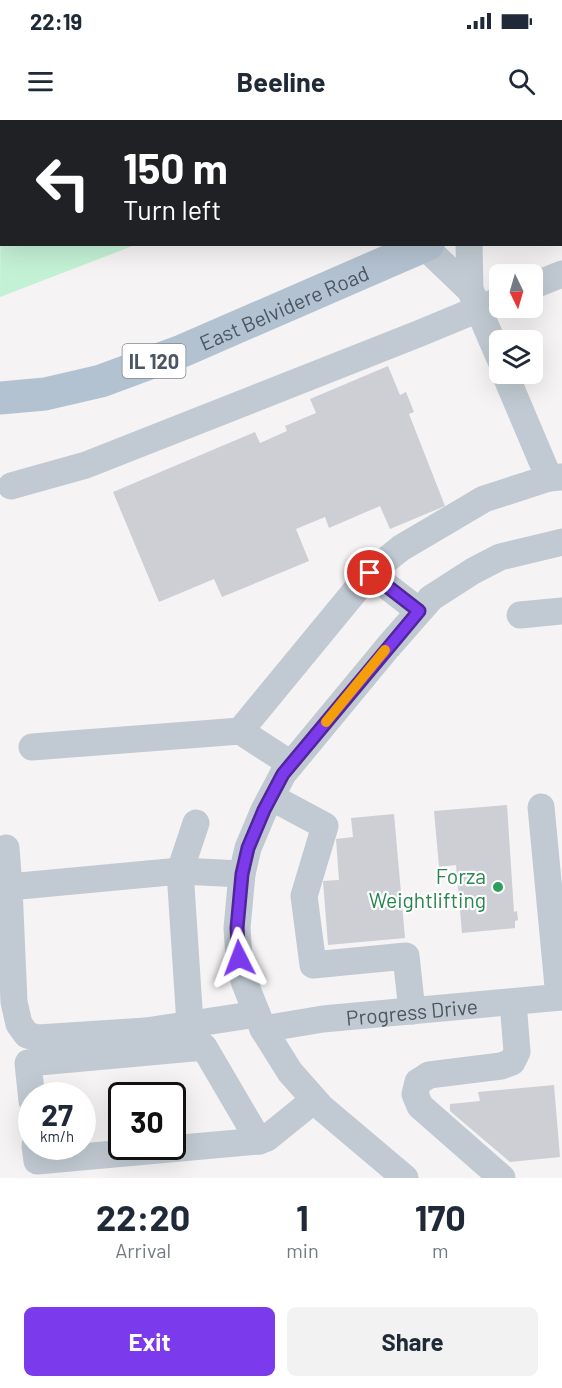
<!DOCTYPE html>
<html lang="en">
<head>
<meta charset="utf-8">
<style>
	body { margin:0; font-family:Barlow,sans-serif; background:#f2f2f3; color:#1f2937; height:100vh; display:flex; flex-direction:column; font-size:22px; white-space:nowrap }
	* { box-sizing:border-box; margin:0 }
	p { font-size:20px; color:#747a83 }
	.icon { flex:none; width:33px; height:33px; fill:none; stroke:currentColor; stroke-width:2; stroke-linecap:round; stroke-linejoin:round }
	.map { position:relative; height:1058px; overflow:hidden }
	.drawer { display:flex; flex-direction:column; background:#fff; flex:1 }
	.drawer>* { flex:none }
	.banner { position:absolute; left:0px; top:0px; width:562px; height:126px; box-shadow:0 6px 24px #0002; background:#202124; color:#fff; overflow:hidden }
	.needle { width:39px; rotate:175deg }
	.buttons { position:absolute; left:489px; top:144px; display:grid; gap:12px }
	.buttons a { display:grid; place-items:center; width:54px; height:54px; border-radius:9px; background:#fff; box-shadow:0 6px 24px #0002; font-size:30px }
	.speed { position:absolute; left:18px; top:962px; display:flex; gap:12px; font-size:30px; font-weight:700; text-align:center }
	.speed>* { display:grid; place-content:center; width:78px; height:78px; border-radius:50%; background:#fff; box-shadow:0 6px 24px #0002; line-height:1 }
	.speed small { font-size:15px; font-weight:400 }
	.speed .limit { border:3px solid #111; border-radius:9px; background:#fff; color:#111 }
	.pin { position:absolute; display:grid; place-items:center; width:51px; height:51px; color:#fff; margin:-26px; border:3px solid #fff; border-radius:50%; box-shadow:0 2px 6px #0007 }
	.me { position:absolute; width:66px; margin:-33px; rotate:357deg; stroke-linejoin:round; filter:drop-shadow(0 0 4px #0008) }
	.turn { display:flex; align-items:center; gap:21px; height:126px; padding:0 24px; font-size:27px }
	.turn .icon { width:78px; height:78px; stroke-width:2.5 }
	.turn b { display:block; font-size:42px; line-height:51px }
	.eta { display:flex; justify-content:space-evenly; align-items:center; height:102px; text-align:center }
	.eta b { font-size:36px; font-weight:700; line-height:42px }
	.button { display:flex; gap:12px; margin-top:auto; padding:12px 24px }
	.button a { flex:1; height:69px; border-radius:9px; background:#7c3aed; color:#fff; font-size:24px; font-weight:700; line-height:69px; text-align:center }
	.button a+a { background:#f2f2f3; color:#1f2937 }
	.status { display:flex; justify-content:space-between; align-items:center; height:42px; padding:0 30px; background:#fff; direction:ltr }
	.status svg { height:16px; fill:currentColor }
	header { display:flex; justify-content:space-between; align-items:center; height:78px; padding:0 24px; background:#fff; font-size:27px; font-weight:700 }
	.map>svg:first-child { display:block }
	.green { fill:#c3f1d5 }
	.building { fill:#cdcfd5 }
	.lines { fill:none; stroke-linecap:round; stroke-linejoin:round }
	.minor { stroke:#c1cad2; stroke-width:27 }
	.major { stroke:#b3c2d1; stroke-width:33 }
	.route-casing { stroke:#51269a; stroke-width:15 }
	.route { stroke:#7c3aed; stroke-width:10 }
	.slow { stroke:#f59e0b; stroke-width:10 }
	.leisure-dot { fill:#2e9e5b; stroke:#fff; stroke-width:2 }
	.labels { text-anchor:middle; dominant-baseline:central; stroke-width:4.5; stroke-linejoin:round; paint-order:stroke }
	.shield { fill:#fff; stroke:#808990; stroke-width:1.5 }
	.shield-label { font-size:20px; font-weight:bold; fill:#4a5661 }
	.street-label { font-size:21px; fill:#4a5661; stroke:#fff }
	.leisure-label { font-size:21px; fill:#27864d; stroke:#fff; text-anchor:end }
</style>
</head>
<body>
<div class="status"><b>22:19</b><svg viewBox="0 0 49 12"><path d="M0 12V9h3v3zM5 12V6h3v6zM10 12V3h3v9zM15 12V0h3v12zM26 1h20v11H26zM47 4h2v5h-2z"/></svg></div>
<header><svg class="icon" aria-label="menu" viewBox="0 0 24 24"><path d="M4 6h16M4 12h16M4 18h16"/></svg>Beeline<svg class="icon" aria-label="search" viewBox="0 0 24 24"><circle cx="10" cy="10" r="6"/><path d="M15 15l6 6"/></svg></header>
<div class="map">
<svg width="562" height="1058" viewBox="0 0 562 1058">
	<rect width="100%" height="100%" fill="#f5f3f3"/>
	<g class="green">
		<path d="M39,0H246L249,1H37Z"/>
		<path d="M263,0H364L365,1L266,2Z"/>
		<path d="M1,29L2,124L135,125L0,177Z"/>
	</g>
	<g class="building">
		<path d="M388,246L400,275L406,272L414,292L409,294L445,386L390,409L380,386L329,408L325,397L296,409L309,441L222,477L214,459L159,482L113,372L255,312L260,323L287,311L285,306L316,293L310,279Z"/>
		<path d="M507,685L514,792L517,791L518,800L515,801V808L462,813L456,745L439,747L434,691Z"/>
		<path d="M394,694L405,818L328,825L323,761L339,760L336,719L353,717L351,698Z"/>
		<path d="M554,965L560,1037L510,1042L450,991V984L480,981L478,972Z"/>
	</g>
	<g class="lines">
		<g class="minor">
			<path d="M384,0L385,2"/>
			<path d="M424,126L470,170L469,124"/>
			<path d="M532,166L562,154"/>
			<path d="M472,174L500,239"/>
			<path d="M505,254L549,358"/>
			<path d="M11,366L86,345L418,214L500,180"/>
			<path d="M370,453L419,491"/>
			<path d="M520,495L562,491"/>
			<path d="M240,611L370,453L401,428L484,379L549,358L562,357"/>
			<path d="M32,627L240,611L291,644"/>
			<path d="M271,677L325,706L304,776L313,845L406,836L412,891"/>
			<path d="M541,687L559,877"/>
			<path d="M6,728L9,767"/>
			<path d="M242,754L180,751L9,767L14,882L19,904L27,915L38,918L146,911L257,894"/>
			<path d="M190,904L180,751L196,703"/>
			<path id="s1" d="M263,909L323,899L562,877"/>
			<path d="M32,981L28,943L204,927L259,1021"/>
			<path d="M35,1026L37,1041L259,1021L267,1018L314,980"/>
			<path d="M405,1058L321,987L290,952L263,909L244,861L239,838L237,808L242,754L248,728L264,690L283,654L388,527L431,478L473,451L500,437L562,422"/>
			<path d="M502,1058L420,986L415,974L418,962L429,955L501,946L512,942L517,932L513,882"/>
		</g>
		<g class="major">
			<path d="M561,68H562"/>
			<path id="s2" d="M0,278L45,274L101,261L182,231L428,124"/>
		</g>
	</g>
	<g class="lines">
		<defs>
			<path id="route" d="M239,838L237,808L242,754L248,728L264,690L283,654L419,491L370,453"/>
		</defs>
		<use href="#route" class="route-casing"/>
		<use href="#route" class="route"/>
		<path class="slow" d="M326,602L385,530"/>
	</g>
	<circle class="leisure-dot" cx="498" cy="767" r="6"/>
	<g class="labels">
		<rect class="shield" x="122.5" y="224" width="63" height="34" rx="4.5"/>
		<g class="shield-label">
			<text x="154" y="241">IL 120</text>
		</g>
		<g class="street-label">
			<text stroke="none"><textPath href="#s2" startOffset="300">East Belvidere Road</textPath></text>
			<text stroke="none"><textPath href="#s1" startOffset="150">Progress Drive</textPath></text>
		</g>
		<g class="leisure-label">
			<text x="486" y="755">Forza<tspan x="486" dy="24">Weightlifting</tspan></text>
		</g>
	</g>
</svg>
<div class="buttons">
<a><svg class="needle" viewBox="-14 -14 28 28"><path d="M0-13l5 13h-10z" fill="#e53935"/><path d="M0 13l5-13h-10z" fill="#747a83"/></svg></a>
<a><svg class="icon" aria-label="layers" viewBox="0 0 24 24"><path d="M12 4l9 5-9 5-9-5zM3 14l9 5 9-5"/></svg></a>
</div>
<div class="speed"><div>27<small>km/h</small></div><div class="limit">30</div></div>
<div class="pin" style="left:370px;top:453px;background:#d93025"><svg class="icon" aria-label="arrive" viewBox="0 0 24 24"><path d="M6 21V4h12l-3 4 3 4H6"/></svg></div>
<svg class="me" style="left:239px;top:838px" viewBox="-20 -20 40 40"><path d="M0-17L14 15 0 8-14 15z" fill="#7c3aed" stroke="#fff" stroke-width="4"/></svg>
<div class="banner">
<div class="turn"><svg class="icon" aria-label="left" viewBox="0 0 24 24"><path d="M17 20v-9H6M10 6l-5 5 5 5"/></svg><div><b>150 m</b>Turn left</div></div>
</div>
</div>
<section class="drawer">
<div class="eta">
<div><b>22:20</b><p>Arrival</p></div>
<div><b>1</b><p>min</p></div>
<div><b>170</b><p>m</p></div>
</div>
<div class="button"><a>Exit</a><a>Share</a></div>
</section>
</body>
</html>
